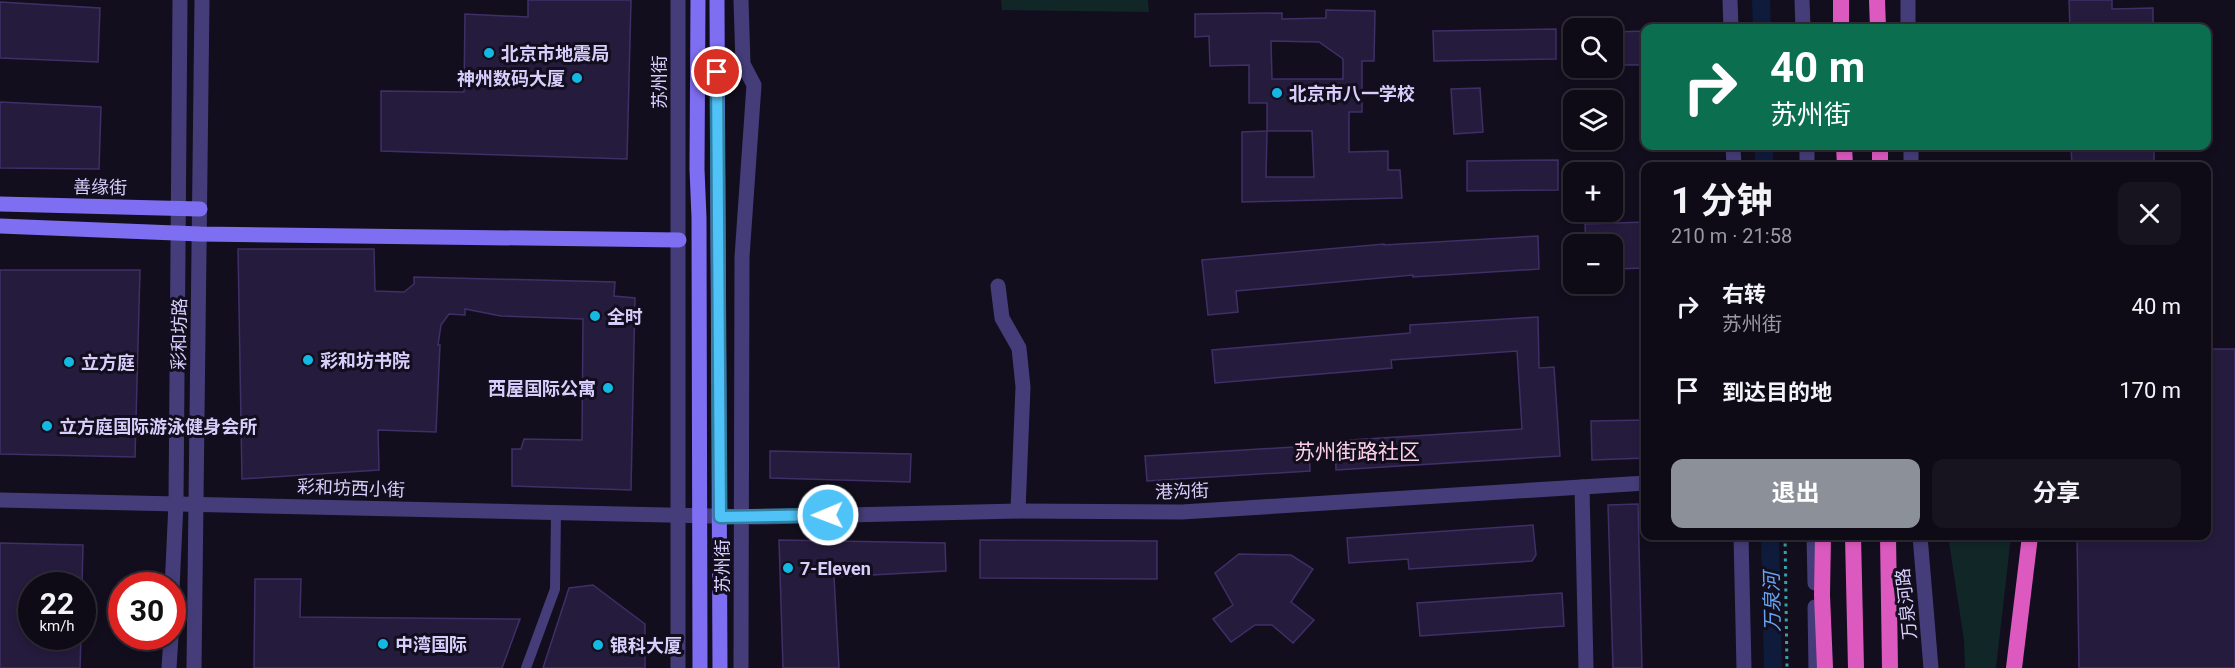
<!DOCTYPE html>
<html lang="zh">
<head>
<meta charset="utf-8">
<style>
	body { margin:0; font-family:Roboto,"Noto Sans SC",sans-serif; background:#17131f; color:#f1f3f6; height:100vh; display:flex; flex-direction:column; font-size:22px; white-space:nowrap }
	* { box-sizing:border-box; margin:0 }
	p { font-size:20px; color:#9b9aa1 }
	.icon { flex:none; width:33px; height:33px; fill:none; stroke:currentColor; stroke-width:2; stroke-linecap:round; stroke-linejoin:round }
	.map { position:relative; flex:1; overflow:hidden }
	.drawer { position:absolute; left:1641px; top:162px; width:570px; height:378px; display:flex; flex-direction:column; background:#0e0a16; border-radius:12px; box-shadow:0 3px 9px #0003,0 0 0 2px #2e2b35 }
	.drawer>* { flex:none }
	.hud { position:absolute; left:1641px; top:24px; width:570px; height:126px; border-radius:12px; box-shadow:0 3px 9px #0003,0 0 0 2px #2e2b35; background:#0b6e4f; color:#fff; overflow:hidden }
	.buttons { position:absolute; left:1563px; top:18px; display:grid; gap:12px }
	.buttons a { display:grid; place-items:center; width:60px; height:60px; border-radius:12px; background:#0e0a16; box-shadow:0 3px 9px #0003,0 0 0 2px #2e2b35; font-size:30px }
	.speed { position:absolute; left:18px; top:572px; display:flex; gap:12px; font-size:30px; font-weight:700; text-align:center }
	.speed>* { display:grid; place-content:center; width:78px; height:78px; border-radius:50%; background:#0e0a16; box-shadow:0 3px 9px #0003,0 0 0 2px #2e2b35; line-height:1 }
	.speed small { font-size:15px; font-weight:400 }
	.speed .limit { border:9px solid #d22; background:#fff; color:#111 }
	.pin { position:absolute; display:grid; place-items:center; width:51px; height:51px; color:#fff; margin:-26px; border:3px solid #fff; border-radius:50%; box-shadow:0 2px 6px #0007 }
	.me { position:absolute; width:66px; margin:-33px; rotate:269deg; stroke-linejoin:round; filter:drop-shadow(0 0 4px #0008) }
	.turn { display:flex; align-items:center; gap:21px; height:126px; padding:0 30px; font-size:27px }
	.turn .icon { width:78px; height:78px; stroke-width:2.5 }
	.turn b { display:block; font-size:42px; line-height:51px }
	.round { display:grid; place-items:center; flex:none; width:63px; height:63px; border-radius:12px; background:#17131f }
	.headline { display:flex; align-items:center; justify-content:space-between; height:102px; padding:0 30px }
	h1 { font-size:36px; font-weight:700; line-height:45px }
	.cta { display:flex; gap:12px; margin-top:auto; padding:12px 30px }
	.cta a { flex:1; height:69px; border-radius:12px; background:#8c9099; color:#fff; font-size:24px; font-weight:700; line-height:69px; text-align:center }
	.cta a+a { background:#17131f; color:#f1f3f6 }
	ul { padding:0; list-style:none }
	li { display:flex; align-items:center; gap:18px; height:84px; padding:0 30px }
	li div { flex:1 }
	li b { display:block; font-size:22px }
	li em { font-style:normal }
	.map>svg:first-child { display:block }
	.green { fill:#112627 }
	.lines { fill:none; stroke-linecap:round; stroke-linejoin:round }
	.canal { stroke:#0f1b3b; stroke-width:18 }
	.building { fill:#251b3d; stroke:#402f67; stroke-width:1.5; fill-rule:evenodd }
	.path { stroke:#37a2a6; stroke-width:3; stroke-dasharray:3 4.5; stroke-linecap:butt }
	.service { stroke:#453d79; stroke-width:10 }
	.minor { stroke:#453d79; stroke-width:15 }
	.tertiary { stroke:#453d79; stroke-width:15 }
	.secondary { stroke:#7e6ef2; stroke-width:15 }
	.trunk { stroke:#dc5ac0; stroke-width:16 }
	.route-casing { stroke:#337fa1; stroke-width:15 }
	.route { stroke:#4fc3f7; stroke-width:10 }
	.poi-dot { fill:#13b9e2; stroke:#120e1d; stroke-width:2 }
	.labels { text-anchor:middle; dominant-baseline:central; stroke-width:6; stroke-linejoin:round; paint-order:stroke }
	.poi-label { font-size:18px; font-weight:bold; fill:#d8cefb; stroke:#120e1d; text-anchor:start }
	.street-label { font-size:18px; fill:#d8cefb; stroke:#120e1d }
	.water-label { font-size:20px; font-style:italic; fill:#65a3f2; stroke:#120e1d }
	.quarter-label { font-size:21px; fill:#fbd0e7; stroke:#120e1d }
</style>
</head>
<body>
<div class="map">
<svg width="2235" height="668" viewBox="0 0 2235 668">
	<rect width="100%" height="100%" fill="#120e1d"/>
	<g class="green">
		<path d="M1001,0H1148L1149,12L1002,10Z"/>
		<path d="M1948,536H2011L1996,668H1965L1964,640Z"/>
	</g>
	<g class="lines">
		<g class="canal">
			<path d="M1761,0L1762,28"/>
			<path d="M1764,146V166"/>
			<path d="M1770,536L1773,668"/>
		</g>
	</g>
	<g class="building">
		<path d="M528,0H631L627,159L381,151V91L464,92L465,14L528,17Z"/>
		<path d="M2069,0H2112V9L2153,8V28H2070Z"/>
		<path d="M0,2L100,8L98,62L0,58Z"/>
		<path d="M1326,10L1375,11L1374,61H1362V112H1349V152L1388,151V170H1400L1402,198L1242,202V132L1267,131V103H1249V65L1210,66L1209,36L1195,37V14L1282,13V19L1326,18ZM1271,41L1319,42L1343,59V79H1272ZM1267,131H1312L1314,177H1266Z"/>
		<path d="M1556,29V59L1434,61L1433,31Z"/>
		<path d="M1646,31V65H1612V32Z"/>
		<path d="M1480,88L1483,132L1454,134L1451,89Z"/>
		<path d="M0,102L101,107L99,169L0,168Z"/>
		<path d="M2071,146H2154V166H2072Z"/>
		<path d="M1558,160V190L1467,191V161Z"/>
		<path d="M1646,222V268L1612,269V244H1586L1585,224Z"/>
		<path d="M1538,236L1539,269L1413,277V275L1236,291L1238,312L1208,315L1202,260L1384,244V245Z"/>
		<path d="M238,249H374L375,291L404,292L414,284V277L615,282L614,296L635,298L631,490L512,486V449H521L524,439L582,440L583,319L501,316L465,309V315L449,314L441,325L438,345H440L436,432L378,430L379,470L242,479Z"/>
		<path d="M0,270H140L135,457L0,454Z"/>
		<path d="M1538,317L1539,368L1554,367L1560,456L1336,470L1335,441L1522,429L1517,351L1391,360L1392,368L1215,383L1212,350L1410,333V325Z"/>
		<path d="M2206,349H2235V668H2079L2077,536H2206Z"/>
		<path d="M1646,420V458L1592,460L1591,421Z"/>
		<path d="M1309,446L1310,471L1147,481L1145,456Z"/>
		<path d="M770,451L911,454L910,482L770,478Z"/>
		<path d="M1638,504L1642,668H1613L1608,505Z"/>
		<path d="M1533,525L1536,555L1532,561L1409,569L1408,559L1349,563L1347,538Z"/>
		<path d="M779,540L945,543L946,571L834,577L839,668H783Z"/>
		<path d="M980,540L1157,541V579L980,578Z"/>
		<path d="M0,543L83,545L82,585H32V636H81L80,668H0Z"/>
		<path d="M1239,554L1291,555L1313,569L1291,602L1314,620L1293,643L1272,625H1255L1231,642L1213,619L1233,605L1215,573Z"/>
		<path d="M255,579H301L300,617L520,619L502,668H254Z"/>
		<path d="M593,585L645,624V668H543L569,588Z"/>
		<path d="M1562,593L1564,626L1420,636L1417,603Z"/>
	</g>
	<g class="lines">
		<path class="path" d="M1785,536L1787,668"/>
		<path class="service" d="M526,668L555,589L556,513"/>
		<g class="minor">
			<path d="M1730,0L1731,28"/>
			<path d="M1733,146L1734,166"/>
			<path d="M998,286L1002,318L1019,348L1023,387L1018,511"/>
			<path d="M1582,487L1586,668"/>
			<path d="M0,500L757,517L1018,511L1182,512L1646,483"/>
			<path d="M1741,536L1744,668"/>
		</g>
		<g class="tertiary">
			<path d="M741,0L743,64L754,85L742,257L741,668"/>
			<path d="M1802,0L1803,28"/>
			<path d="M1908,0V28"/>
			<path d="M1807,146V166"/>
			<path d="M1911,146V166"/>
			<path d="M1814,536L1815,583"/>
			<path d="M1920,536L1931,668"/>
			<path d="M172,589L176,503L180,0"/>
			<path d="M1815,607L1816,668"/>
			<path d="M169,668L171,636"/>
			<path d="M194,668L202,0"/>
			<path d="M678,668V0"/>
		</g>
		<g class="secondary">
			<path d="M698,0L697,169L699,218L700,668"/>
			<path d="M717,0L720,668"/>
			<path d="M0,204L200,209"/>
			<path d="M0,226L200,234L679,240"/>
		</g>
		<g class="trunk">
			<path d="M1841,0V28"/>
			<path d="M1877,0L1878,28"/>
			<path d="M1844,146L1845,166"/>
			<path d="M1880,146V166"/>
			<path d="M1823,536L1822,595L1825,668"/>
			<path d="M1853,536L1856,668"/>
			<path d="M1888,536L1890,668"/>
			<path d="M2014,668L2030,536"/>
		</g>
	</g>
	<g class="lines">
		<defs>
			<path id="route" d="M717,72L720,517L828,515"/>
		</defs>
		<use href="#route" class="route-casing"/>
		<use href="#route" class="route"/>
	</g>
	<g class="poi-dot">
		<circle cx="489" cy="53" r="6"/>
		<circle cx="577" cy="78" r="6"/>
		<circle cx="1277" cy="93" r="6"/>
		<circle cx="595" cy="316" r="6"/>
		<circle cx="308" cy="360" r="6"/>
		<circle cx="69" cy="362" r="6"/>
		<circle cx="608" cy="388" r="6"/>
		<circle cx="47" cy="426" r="6"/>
		<circle cx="788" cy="568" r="6"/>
		<circle cx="383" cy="644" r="6"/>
		<circle cx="598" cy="645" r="6"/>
	</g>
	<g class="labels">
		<g class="poi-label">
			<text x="501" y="53">北京市地震局</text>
			<text x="565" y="78" text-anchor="end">神州数码大厦</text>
			<text x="1289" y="93">北京市八一学校</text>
			<text x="607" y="316">全时</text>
			<text x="320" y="360">彩和坊书院</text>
			<text x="81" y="362">立方庭</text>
			<text x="596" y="388" text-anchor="end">西屋国际公寓</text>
			<text x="59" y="426">立方庭国际游泳健身会所</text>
			<text x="800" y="568">7-Eleven</text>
			<text x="395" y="644">中湾国际</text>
			<text x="610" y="645">银科大厦</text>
		</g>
		<g class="street-label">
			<text transform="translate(659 82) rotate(-90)">苏州街</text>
			<text transform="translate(100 187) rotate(1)">善缘街</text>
			<text transform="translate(179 334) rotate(-89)">彩和坊路</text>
			<text transform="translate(351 488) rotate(2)">彩和坊西小街</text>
			<text transform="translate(1182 491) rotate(-2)">港沟街</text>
			<text transform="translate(722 566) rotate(-90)">苏州街</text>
			<text transform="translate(1906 604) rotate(-96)">万泉河路</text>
		</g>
		<g class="water-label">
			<text transform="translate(1772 602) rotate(-91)">万泉河</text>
		</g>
		<g class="quarter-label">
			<text x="1357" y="452">苏州街路社区</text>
		</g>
	</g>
</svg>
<div class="buttons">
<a><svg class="icon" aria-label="search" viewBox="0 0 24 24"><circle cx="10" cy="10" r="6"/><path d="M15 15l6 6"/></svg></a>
<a><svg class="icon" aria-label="layers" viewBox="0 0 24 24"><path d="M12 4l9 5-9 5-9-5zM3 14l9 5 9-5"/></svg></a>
<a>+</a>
<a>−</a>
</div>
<div class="speed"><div>22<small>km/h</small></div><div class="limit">30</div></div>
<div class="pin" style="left:717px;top:72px;background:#d93025"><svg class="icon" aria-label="arrive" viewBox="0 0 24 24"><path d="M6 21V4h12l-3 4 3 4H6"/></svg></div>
<svg class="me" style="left:828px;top:515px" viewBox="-20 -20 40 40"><circle r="17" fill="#4fc3f7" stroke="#fff" stroke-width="3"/><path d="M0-11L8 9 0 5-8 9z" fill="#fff"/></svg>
<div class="hud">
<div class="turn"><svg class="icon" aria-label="right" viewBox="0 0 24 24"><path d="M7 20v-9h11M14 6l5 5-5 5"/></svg><div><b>40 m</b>苏州街</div></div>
</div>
<section class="drawer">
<div class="headline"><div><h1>1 分钟</h1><p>210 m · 21:58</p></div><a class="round"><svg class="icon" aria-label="close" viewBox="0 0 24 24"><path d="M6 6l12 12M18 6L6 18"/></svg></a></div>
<ul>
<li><svg class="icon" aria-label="right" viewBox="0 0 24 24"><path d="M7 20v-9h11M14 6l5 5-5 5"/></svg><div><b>右转</b><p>苏州街</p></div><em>40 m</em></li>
<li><svg class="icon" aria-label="arrive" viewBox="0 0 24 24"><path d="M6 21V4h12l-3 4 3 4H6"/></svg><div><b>到达目的地</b></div><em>170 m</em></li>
</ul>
<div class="cta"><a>退出</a><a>分享</a></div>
</section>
</div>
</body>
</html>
